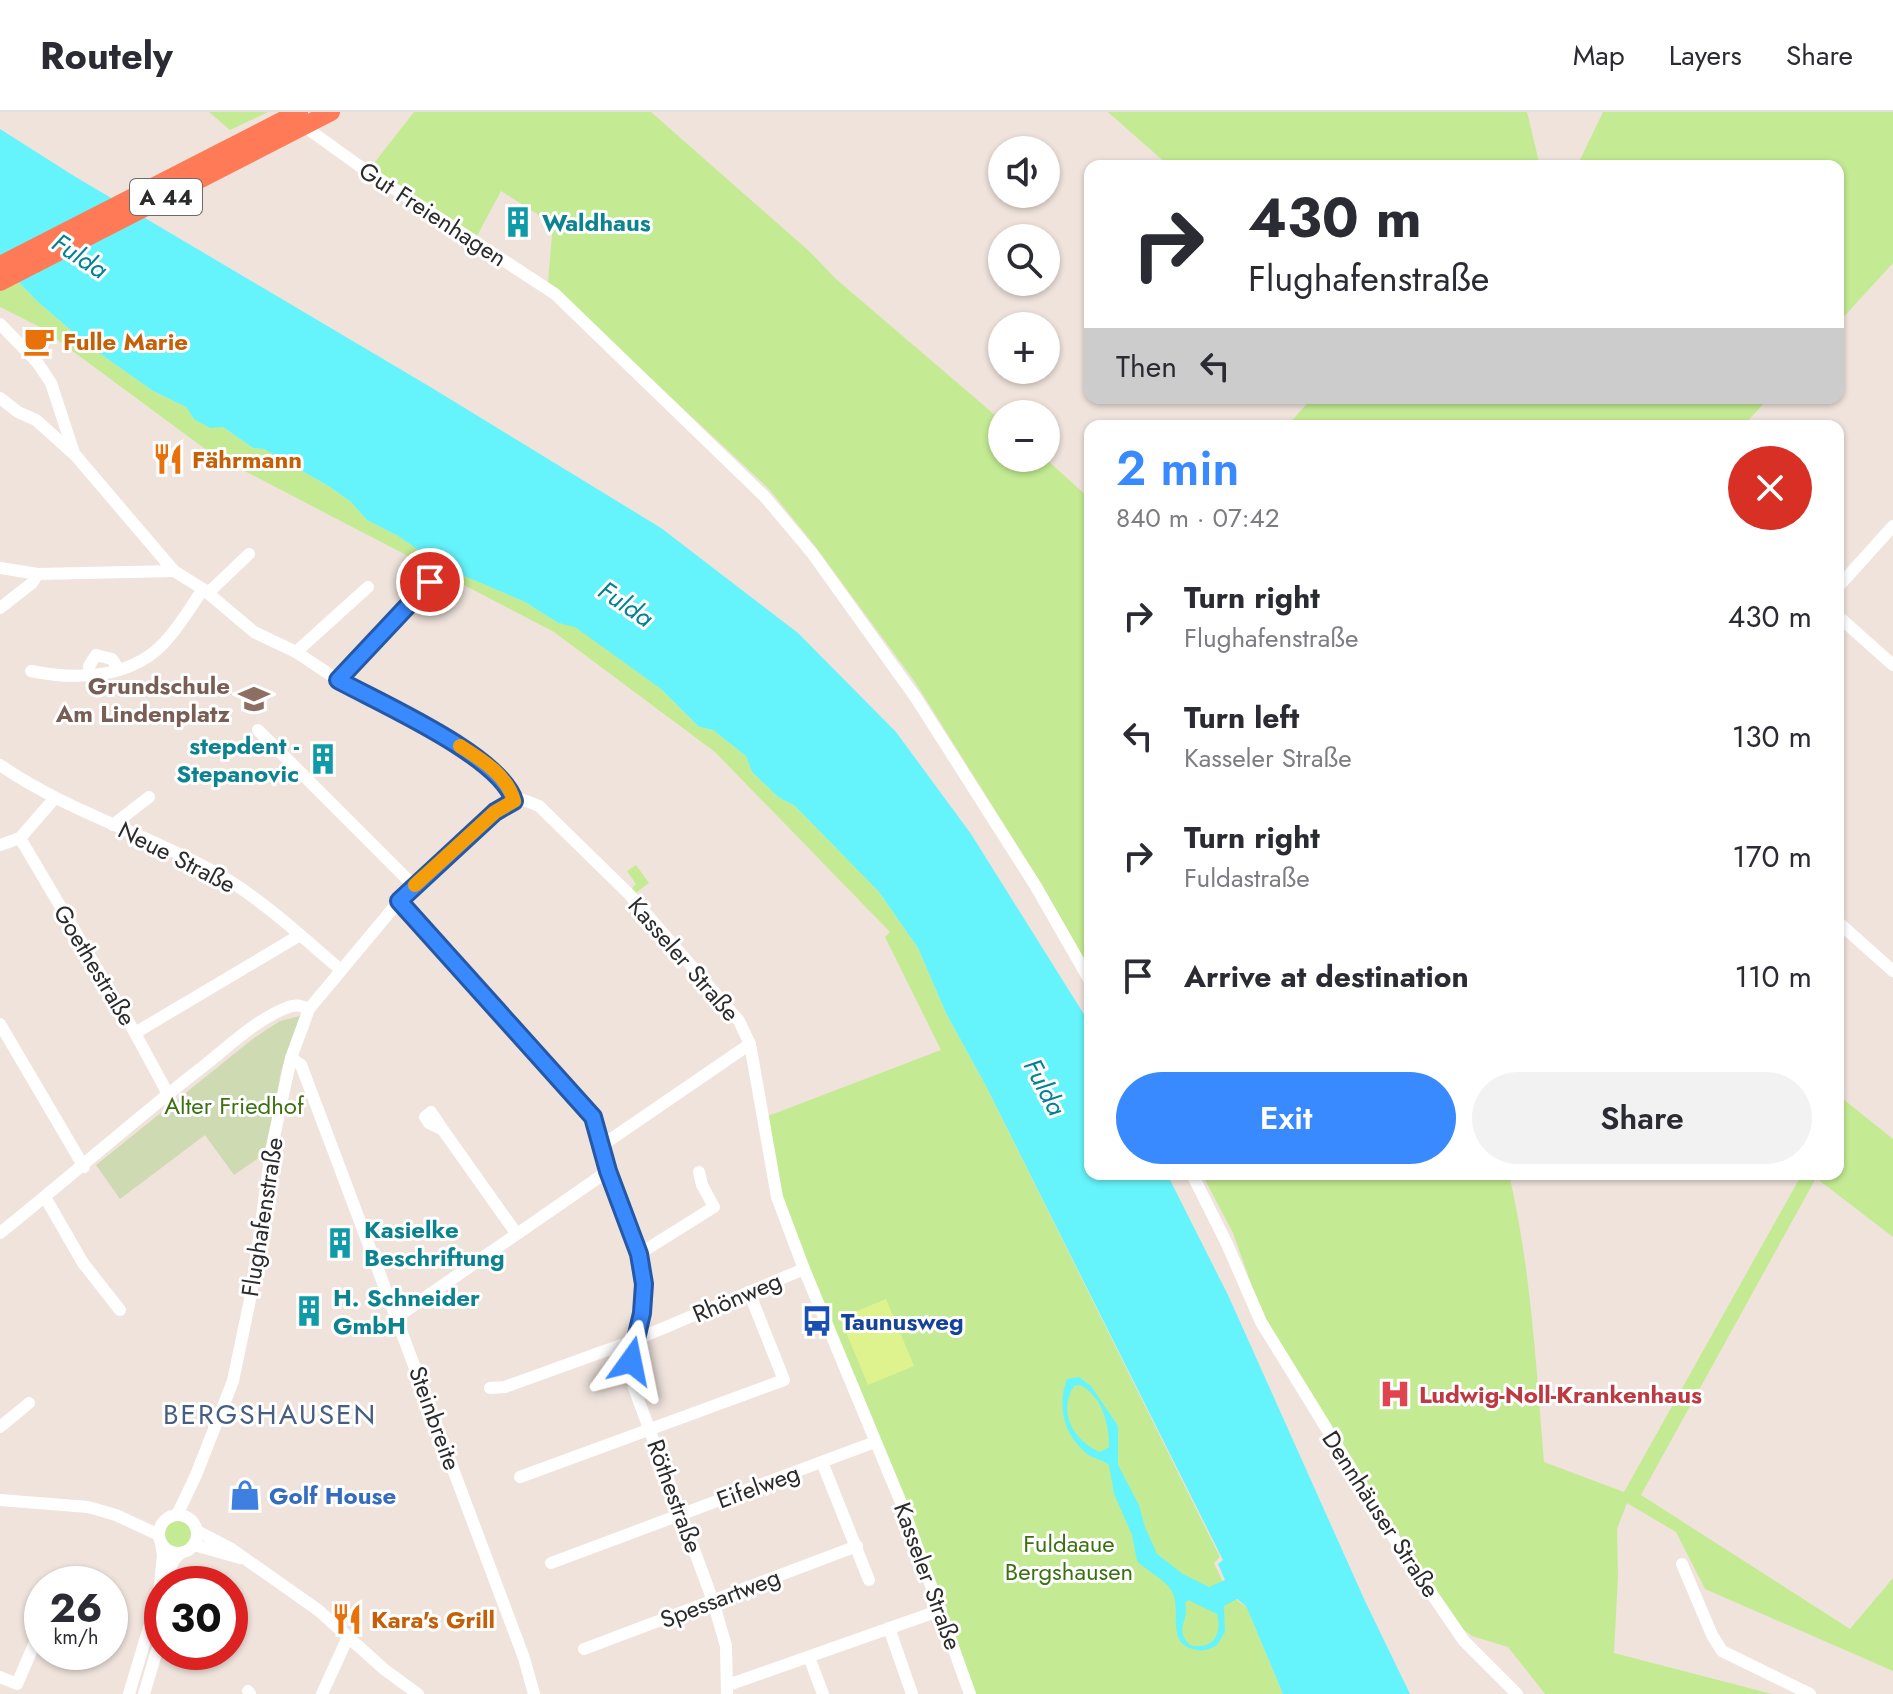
<!DOCTYPE html>
<html lang="en">
<head>
<meta charset="utf-8">
<style>
	body { margin:0; font-family:Jost,sans-serif; background:#f2f2f3; color:#2b2b33; height:100vh; display:flex; flex-direction:column; font-size:30px; white-space:nowrap }
	* { box-sizing:border-box; margin:0 }
	p { font-size:26px; color:#7c7c81 }
	.icon { flex:none; width:44px; height:44px; fill:none; stroke:currentColor; stroke-width:2; stroke-linecap:round; stroke-linejoin:round }
	.map { position:relative; flex:1; overflow:hidden }
	.details { position:absolute; left:1084px; top:308px; width:760px; height:760px; display:flex; flex-direction:column; background:#fff; border-radius:16px; box-shadow:0 2px 6px #0004 }
	.details>* { flex:none }
	.banner { position:absolute; left:1084px; top:48px; width:760px; height:244px; border-radius:16px; box-shadow:0 2px 6px #0004; background:#fff; color:#2b2b33; overflow:hidden }
	.fabs { position:absolute; left:988px; top:24px; display:grid; gap:16px }
	.fabs a { display:grid; place-items:center; width:72px; height:72px; border-radius:50%; background:#fff; box-shadow:0 2px 6px #0004; font-size:40px }
	.speed { position:absolute; left:24px; top:1454px; display:flex; gap:16px; font-size:40px; font-weight:700; text-align:center }
	.speed>* { display:grid; place-content:center; width:104px; height:104px; border-radius:50%; background:#fff; box-shadow:0 2px 6px #0004; line-height:1 }
	.speed small { font-size:20px; font-weight:400 }
	.speed .limit { border:12px solid #d22; background:#fff; color:#111 }
	.pin { position:absolute; display:grid; place-items:center; width:68px; height:68px; color:#fff; margin:-34px; border:4px solid #fff; border-radius:50%; box-shadow:0 2px 8px #0007 }
	.me { position:absolute; width:88px; margin:-44px; rotate:12deg; stroke-linejoin:round; filter:drop-shadow(0 0 6px #0008) }
	.turn { display:flex; align-items:center; gap:28px; height:168px; padding:0 32px; font-size:36px }
	.turn .icon { width:104px; height:104px; stroke-width:2.5 }
	.turn b { display:block; font-size:56px; line-height:68px }
	.then { display:flex; align-items:center; height:76px; padding:0 32px; background:#0003; gap:16px; font-size:30px }
	.round { display:grid; place-items:center; flex:none; width:84px; height:84px; border-radius:42px; background:#f2f2f3 }
	.head { display:flex; align-items:center; justify-content:space-between; height:136px; padding:0 32px }
	h1 { font-size:48px; font-weight:600; line-height:60px; color:#3989ff }
	.button { display:flex; gap:16px; margin-top:auto; padding:16px 32px }
	.button a { flex:1; height:92px; border-radius:48px; background:#3989ff; color:#fff; font-size:32px; font-weight:600; line-height:92px; text-align:center }
	.button a+a { background:#f2f2f3; color:#2b2b33 }
	ul { padding:0; list-style:none }
	li { display:flex; align-items:center; gap:24px; height:120px; padding:0 32px }
	li div { flex:1 }
	li b { display:block; font-size:30px }
	li em { font-style:normal }
	header { display:flex; align-items:center; gap:48px; box-sizing:border-box; height:112px; padding:0 40px; background:#fff; border-bottom:2px solid #e1e1e2 }
	header strong { font-size:38px }
	nav { display:flex; gap:44px; margin-inline-start:auto; font-size:28px }
	.map>svg:first-child { display:block }
	.green { fill:#c4eb93 }
	.cemetery { fill:#cedab1 }
	.pitch { fill:#def38e }
	.water { fill:#65f4fb; fill-rule:evenodd }
	.lines { fill:none; stroke-linecap:round; stroke-linejoin:round }
	.minor { stroke:#fff; stroke-width:12 }
	.highway { stroke:#ff7b57; stroke-width:18 }
	.route-casing { stroke:#2559a6; stroke-width:20 }
	.route { stroke:#3989ff; stroke-width:14 }
	.slow { stroke:#f59e0b; stroke-width:14 }
	.labels { text-anchor:middle; dominant-baseline:central; stroke-width:6; stroke-linejoin:round; paint-order:stroke }
	.shield { fill:#fff; stroke:#6b6b6b; stroke-width:2 }
	.shield-label { font-size:22px; font-weight:bold; fill:#2b2b2b }
	.street-label { font-size:24px; fill:#2b2b2b; stroke:#fff }
	.culture-label { font-size:24px; font-weight:bold; fill:#0d838f; stroke:#fff; text-anchor:start }
	.food-label { font-size:24px; font-weight:bold; fill:#c56008; stroke:#fff; text-anchor:start }
	.education-label { font-size:24px; font-weight:bold; fill:#785e54; stroke:#fff; text-anchor:end }
	.park-label { font-size:24px; fill:#3b7113; stroke:#fff }
	.transit-label { font-size:24px; font-weight:bold; fill:#164399; stroke:#fff; text-anchor:start }
	.health-label { font-size:24px; font-weight:bold; fill:#be3a42; stroke:#fff; text-anchor:start }
	.shop-label { font-size:24px; font-weight:bold; fill:#366cbe; stroke:#fff; text-anchor:start }
	.water-label { font-size:26px; font-style:italic; fill:#038294; stroke:#fff }
	.quarter-label { font-size:28px; letter-spacing:2px; fill:#475e81; stroke:#fff }
</style>
</head>
<body>
<header>
<strong>Routely</strong>
<nav><a>Map</a><a>Layers</a><a>Share</a></nav>
</header>
<div class="map">
<svg width="1893" height="1582" viewBox="0 0 1893 1582">
	<rect width="100%" height="100%" fill="#efe3dc"/>
	<g class="green">
		<path d="M209,0H268L230,18Z"/>
		<path d="M414,0H651L809,139L836,167L1002,309V346H1045L1090,387V857L1045,778L915,570L815,434L769,377L548,170L553,112L501,79L477,124L371,55Z"/>
		<path d="M1108,0H1527L1540,54H1169Z"/>
		<path d="M1603,0H1893V151L1838,211V54H1577Z"/>
		<path d="M0,151L38,190L88,233L153,279L186,295L194,307L223,315L253,336L264,337L330,375L351,390L367,408L398,424L443,455L525,490L558,511L575,514L661,577L699,615L713,618L746,644L752,660L778,685L795,694L879,780L918,836L946,901L987,976L1220,1445L1214,1451C1222,1468 1229,1486 1246,1494L1283,1582H975L784,1093L768,1004L941,938L885,825L890,820L715,640L554,520L212,342L40,215L0,195Z"/>
		<path d="M1312,286H1769L1743,314H1287Z"/>
		<path d="M636,753L649,771L634,782L631,777L636,772L627,759Z"/>
		<path d="M1838,983L1893,1027V1125L1816,1066L1641,1383L1850,1517L1893,1466V1559L1705,1477L1676,1420L1627,1391L1617,1417L1618,1464L1614,1541L1772,1582H1545L1508,1535L1472,1524L1463,1517L1400,1429L1264,1208L1233,1121L1202,1062H1509C1531,1157 1536,1253 1544,1350L1624,1380L1802,1062H1838Z"/>
		<circle cx="178" cy="1422" r="13"/>
	</g>
	<path class="cemetery" d="M300,904L281,959L267,1040L234,1063L205,1023L120,1087L96,1053L254,926L280,909Z"/>
	<path class="pitch" d="M886,1187L914,1254L868,1273L840,1206Z"/>
	<path class="water" d="M0,17L74,64L432,276L661,416L798,521L896,620L971,722L1090,912V1062H1167L1228,1183L1365,1489L1410,1582H1283L1246,1494L1237,1487L1224,1494L1225,1520L1217,1533C1209,1538 1202,1540 1193,1537C1165,1530 1183,1496 1171,1478C1163,1466 1147,1459 1137,1449L1132,1423L1114,1382L1109,1353C1102,1347 1094,1347 1087,1342C1063,1323 1057,1293 1067,1267L1079,1265L1091,1274L1118,1314V1353L1139,1393L1145,1415L1157,1442L1183,1462L1209,1475L1225,1468L1218,1452L1223,1448L987,976L946,901L918,836L879,780L795,694L778,685L752,660L746,644L713,618L699,615L661,577L575,515L558,511L525,490L443,455L398,424L367,408L351,390L330,375L264,337L253,336L223,315L210,316L194,307L186,295L153,279L88,233L38,190L0,151ZM1080,1273C1102,1284 1109,1311 1109,1335L1100,1340C1074,1329 1057,1300 1074,1274ZM1188,1488L1217,1502C1223,1522 1212,1539 1190,1533C1173,1516 1190,1510 1185,1491Z"/>
	<g class="lines">
		<g class="minor">
			<path d="M301,12L358,53L555,182L765,385L812,441L916,586L1035,773L1090,869"/>
			<path d="M0,212L37,250L51,271L74,341"/>
			<path d="M0,286L18,300L36,308L76,344L174,459L203,477L254,520L296,540L338,568L473,642L508,673L514,689"/>
			<path d="M0,456L38,462L174,459"/>
			<path d="M1838,475L1893,414"/>
			<path d="M208,481L249,442"/>
			<path d="M0,496L32,471L38,462"/>
			<path d="M1838,504L1893,553"/>
			<path d="M296,540L368,475"/>
			<path d="M31,559C75,568 128,567 162,533C178,517 190,496 203,477"/>
			<path d="M90,563L89,554L96,543L112,547L119,558"/>
			<path d="M338,568L430,470"/>
			<path d="M258,618L414,774"/>
			<path d="M0,653C68,700 148,722 220,763C264,789 302,825 341,858"/>
			<path d="M113,713L149,685"/>
			<path d="M20,726L135,921L168,982"/>
			<path d="M0,733L20,726L54,687"/>
			<path d="M399,789L593,1005L608,1059L639,1142L644,1172L642,1201L631,1249L634,1276L713,1489L726,1534L727,1582"/>
			<path d="M1838,810L1893,859"/>
			<path d="M0,912L84,1055"/>
			<path d="M135,921L300,823"/>
			<path d="M291,946L301,953L306,966L524,1546L534,1582"/>
			<path d="M443,1018L431,1000L425,1005L429,1011L443,1018L516,1121"/>
			<path d="M601,1034L750,932"/>
			<path d="M1192,1062L1227,1132L1261,1210L1397,1431L1464,1529L1517,1582"/>
			<path d="M45,1085L83,1151L120,1198"/>
			<path d="M0,1121C69,1066 135,1007 205,953C230,933 256,908 286,896C295,892 300,893 309,897"/>
			<path d="M639,1142L714,1095L702,1073L699,1060"/>
			<path d="M397,1205L608,1059"/>
			<path d="M490,1276L505,1275L635,1228L804,1157"/>
			<path d="M0,1315L29,1291"/>
			<path d="M822,1350L869,1468"/>
			<path d="M520,1365L784,1268L749,1180"/>
			<path d="M0,1388L88,1395L116,1403L159,1423"/>
			<circle cx="178" cy="1422" r="19"/>
			<path d="M177,1403L196,1363L233,1269L252,1178L271,1039L291,946L309,897L399,789L495,700L514,689L524,688L539,694L629,782L739,909L750,932L777,1085L804,1157L902,1393L970,1582"/>
			<path d="M197,1419L230,1436L318,1498L385,1558L418,1582"/>
			<path d="M194,1433L240,1446"/>
			<path d="M551,1451L875,1330"/>
			<path d="M1682,1452L1712,1523L1722,1539L1810,1582"/>
			<path d="M169,1472C169,1460 170,1449 181,1441"/>
			<path d="M889,1516L912,1582"/>
			<path d="M584,1537L857,1434"/>
			<path d="M809,1545L823,1582"/>
			<path d="M0,1565L17,1572L39,1521L40,1493"/>
			<path d="M728,1573L941,1498"/>
			<path d="M248,1579L250,1582"/>
			<path d="M129,1582L159,1482L163,1443L161,1431"/>
			<path d="M144,1582L162,1521"/>
			<path d="M322,1582L348,1525"/>
		</g>
		<g class="highway">
			<path d="M0,153L299,0"/>
			<path d="M0,170L331,0"/>
		</g>
	</g>
	<g class="lines">
		<defs>
			<path id="route" d="M430,470L338,568C380,591 501,644 514,689L495,700L399,789L593,1005L608,1059L639,1142L644,1172L642,1201L631,1249"/>
		</defs>
		<use href="#route" class="route-casing"/>
		<use href="#route" class="route"/>
		<path class="slow" d="M415,773L495,700L514,689C507,663 482,648 460,634"/>
	</g>
	<defs>
		<symbol id="building-bare" viewBox="-9 -9 18 18"><path d="M-4-6H4V6H1V3H-1V6H-4ZM-2.5-4.3h1.7v1.8h-1.7ZM.8-4.3h1.7v1.8H.8ZM-2.5-1h1.7V.8h-1.7ZM.8-1h1.7V.8H.8Z" fill="#0f9aa8" stroke="#fff" stroke-width="2.5" paint-order="stroke"/></symbol>
		<symbol id="cafe-bare" viewBox="-9 -9 18 18"><path d="M-5.5-4.5H6V0H3Q3 3.5 0 3.5H-2.5Q-5.5 3.5-5.5 0ZM3-3.2v2h1.7v-2ZM-6 4.5H4V6H-6Z" fill="#e8710a" stroke="#fff" stroke-width="2.5" paint-order="stroke"/></symbol>
		<symbol id="restaurant-bare" viewBox="-9 -9 18 18"><path d="M-5-6h1v4h1v-4h1v4h1v-4h1v5L-1.5 .5V6h-2V.5L-5-1ZM5-6V6H3V1.5H1.5Q1.5-4 5-6Z" fill="#e8710a" stroke="#fff" stroke-width="2.5" paint-order="stroke"/></symbol>
		<symbol id="school-bare" viewBox="-9 -9 18 18"><path d="M0-5L7-2L0 1L-7-2ZM-4 1L0 2.5L4 1V4Q0 6-4 4Z" fill="#8d6e63" stroke="#fff" stroke-width="2.5" paint-order="stroke"/></symbol>
		<symbol id="bus-bare" viewBox="-9 -9 18 18"><path d="M-5-6H5V4H4V6H2V4H-2V6H-4V4H-5ZM-3.5-4V0h7V-4ZM-3.5 1.2v1.5H-2V1.2ZM2 1.2v1.5H3.5V1.2Z" fill="#1a4fb4" stroke="#fff" stroke-width="2.5" paint-order="stroke"/></symbol>
		<symbol id="hospital-bare" viewBox="-9 -9 18 18"><path d="M-5-5h3v3.5h4V-5h3V5h-3V1.5h-4V5h-3Z" fill="#e0444e" stroke="#fff" stroke-width="2.5" paint-order="stroke"/></symbol>
		<symbol id="shop-bare" viewBox="-9 -9 18 18"><path d="M-5-2.5h2.3a2.7 3.5 0 0 1 5.4 0H5L5.5 6h-11ZM-1.5-2.5h3a1.5 2.3 0 0 0-3 0Z" fill="#3f7fe0" stroke="#fff" stroke-width="2.5" paint-order="stroke"/></symbol>
	</defs>
	<g fill-rule="evenodd">
		<use href="#building-bare" x="496" y="88" width="44" height="44"/>
		<use href="#cafe-bare" x="17" y="207" width="44" height="44"/>
		<use href="#restaurant-bare" x="146" y="325" width="44" height="44"/>
		<use href="#school-bare" x="232" y="565" width="44" height="44"/>
		<use href="#building-bare" x="301" y="625" width="44" height="44"/>
		<use href="#building-bare" x="318" y="1109" width="44" height="44"/>
		<use href="#building-bare" x="287" y="1177" width="44" height="44"/>
		<use href="#bus-bare" x="795" y="1187" width="44" height="44"/>
		<use href="#hospital-bare" x="1373" y="1260" width="44" height="44"/>
		<use href="#shop-bare" x="223" y="1361" width="44" height="44"/>
		<use href="#restaurant-bare" x="325" y="1485" width="44" height="44"/>
	</g>
	<g class="labels">
		<rect class="shield" x="130" y="67" width="72" height="36" rx="6"/>
		<g class="shield-label">
			<text x="166" y="85">A 44</text>
		</g>
		<g class="street-label">
			<text transform="translate(433 102) rotate(33)">Gut Freienhagen</text>
			<text transform="translate(177 745) rotate(27)">Neue Straße</text>
			<text transform="translate(684 847) rotate(49)">Kasseler Straße</text>
			<text transform="translate(95 853) rotate(59)">Goethestraße</text>
			<text transform="translate(262 1105) rotate(-81)">Flughafenstraße</text>
			<text transform="translate(737 1185) rotate(-23)">Rhönweg</text>
			<text transform="translate(435 1306) rotate(70)">Steinbreite</text>
			<text transform="translate(758 1374) rotate(-20)">Eifelweg</text>
			<text transform="translate(675 1384) rotate(70)">Röthestraße</text>
			<text transform="translate(1381 1402) rotate(57)">Dennhäuser Straße</text>
			<text transform="translate(928 1464) rotate(70)">Kasseler Straße</text>
			<text transform="translate(720 1486) rotate(-21)">Spessartweg</text>
		</g>
		<g class="culture-label">
			<text x="542" y="110">Waldhaus</text>
			<text x="299" y="633" text-anchor="end">stepdent -<tspan x="299" dy="28">Stepanovic</tspan></text>
			<text x="364" y="1117">Kasielke<tspan x="364" dy="28">Beschriftung</tspan></text>
			<text x="333" y="1185">H. Schneider<tspan x="333" dy="28">GmbH</tspan></text>
		</g>
		<g class="food-label">
			<text x="63" y="229">Fulle Marie</text>
			<text x="192" y="347">Fährmann</text>
			<text x="371" y="1507">Kara's Grill</text>
		</g>
		<g class="education-label">
			<text x="230" y="573">Grundschule<tspan x="230" dy="28">Am Lindenplatz</tspan></text>
		</g>
		<g class="park-label">
			<text x="234" y="993">Alter Friedhof</text>
			<text x="1069" y="1431">Fuldaaue<tspan x="1069" dy="28">Bergshausen</tspan></text>
		</g>
		<g class="transit-label">
			<text x="841" y="1209">Taunusweg</text>
		</g>
		<g class="health-label">
			<text x="1419" y="1282">Ludwig-Noll-Krankenhaus</text>
		</g>
		<g class="shop-label">
			<text x="269" y="1383">Golf House</text>
		</g>
		<g class="water-label">
			<text transform="translate(80 144) rotate(33)">Fulda</text>
			<text transform="translate(626 492) rotate(34)">Fulda</text>
			<text transform="translate(1045 975) rotate(62)">Fulda</text>
		</g>
		<g class="quarter-label">
			<text x="270" y="1302">BERGSHAUSEN</text>
		</g>
	</g>
</svg>
<div class="fabs">
<a><svg class="icon" aria-label="sound" viewBox="0 0 24 24"><path d="M4 9h4l5-4v14l-5-4H4zM17 9q2 3 0 6"/></svg></a>
<a><svg class="icon" aria-label="search" viewBox="0 0 24 24"><circle cx="10" cy="10" r="6"/><path d="M15 15l6 6"/></svg></a>
<a>+</a>
<a>−</a>
</div>
<div class="speed"><div>26<small>km/h</small></div><div class="limit">30</div></div>
<div class="pin" style="left:430px;top:470px;background:#d93025"><svg class="icon" aria-label="arrive" viewBox="0 0 24 24"><path d="M6 21V4h12l-3 4 3 4H6"/></svg></div>
<svg class="me" style="left:631px;top:1249px" viewBox="-20 -20 40 40"><path d="M0-17L14 15 0 8-14 15z" fill="#3989ff" stroke="#fff" stroke-width="4"/></svg>
<div class="banner">
<div class="turn"><svg class="icon" aria-label="right" viewBox="0 0 24 24"><path d="M7 20v-9h11M14 6l5 5-5 5"/></svg><div><b>430 m</b>Flughafenstraße</div></div>
<div class="then">Then<svg class="icon" aria-label="left" viewBox="0 0 24 24"><path d="M17 20v-9H6M10 6l-5 5 5 5"/></svg></div>
</div>
<section class="details">
<div class="head"><div><h1>2 min</h1><p>840 m · 07:42</p></div><a class="round" style="background:#d93025;color:#fff"><svg class="icon" aria-label="close" viewBox="0 0 24 24"><path d="M6 6l12 12M18 6L6 18"/></svg></a></div>
<ul>
<li><svg class="icon" aria-label="right" viewBox="0 0 24 24"><path d="M7 20v-9h11M14 6l5 5-5 5"/></svg><div><b>Turn right</b><p>Flughafenstraße</p></div><em>430 m</em></li>
<li><svg class="icon" aria-label="left" viewBox="0 0 24 24"><path d="M17 20v-9H6M10 6l-5 5 5 5"/></svg><div><b>Turn left</b><p>Kasseler Straße</p></div><em>130 m</em></li>
<li><svg class="icon" aria-label="right" viewBox="0 0 24 24"><path d="M7 20v-9h11M14 6l5 5-5 5"/></svg><div><b>Turn right</b><p>Fuldastraße</p></div><em>170 m</em></li>
<li><svg class="icon" aria-label="arrive" viewBox="0 0 24 24"><path d="M6 21V4h12l-3 4 3 4H6"/></svg><div><b>Arrive at destination</b></div><em>110 m</em></li>
</ul>
<div class="button"><a>Exit</a><a>Share</a></div>
</section>
</div>
</body>
</html>
